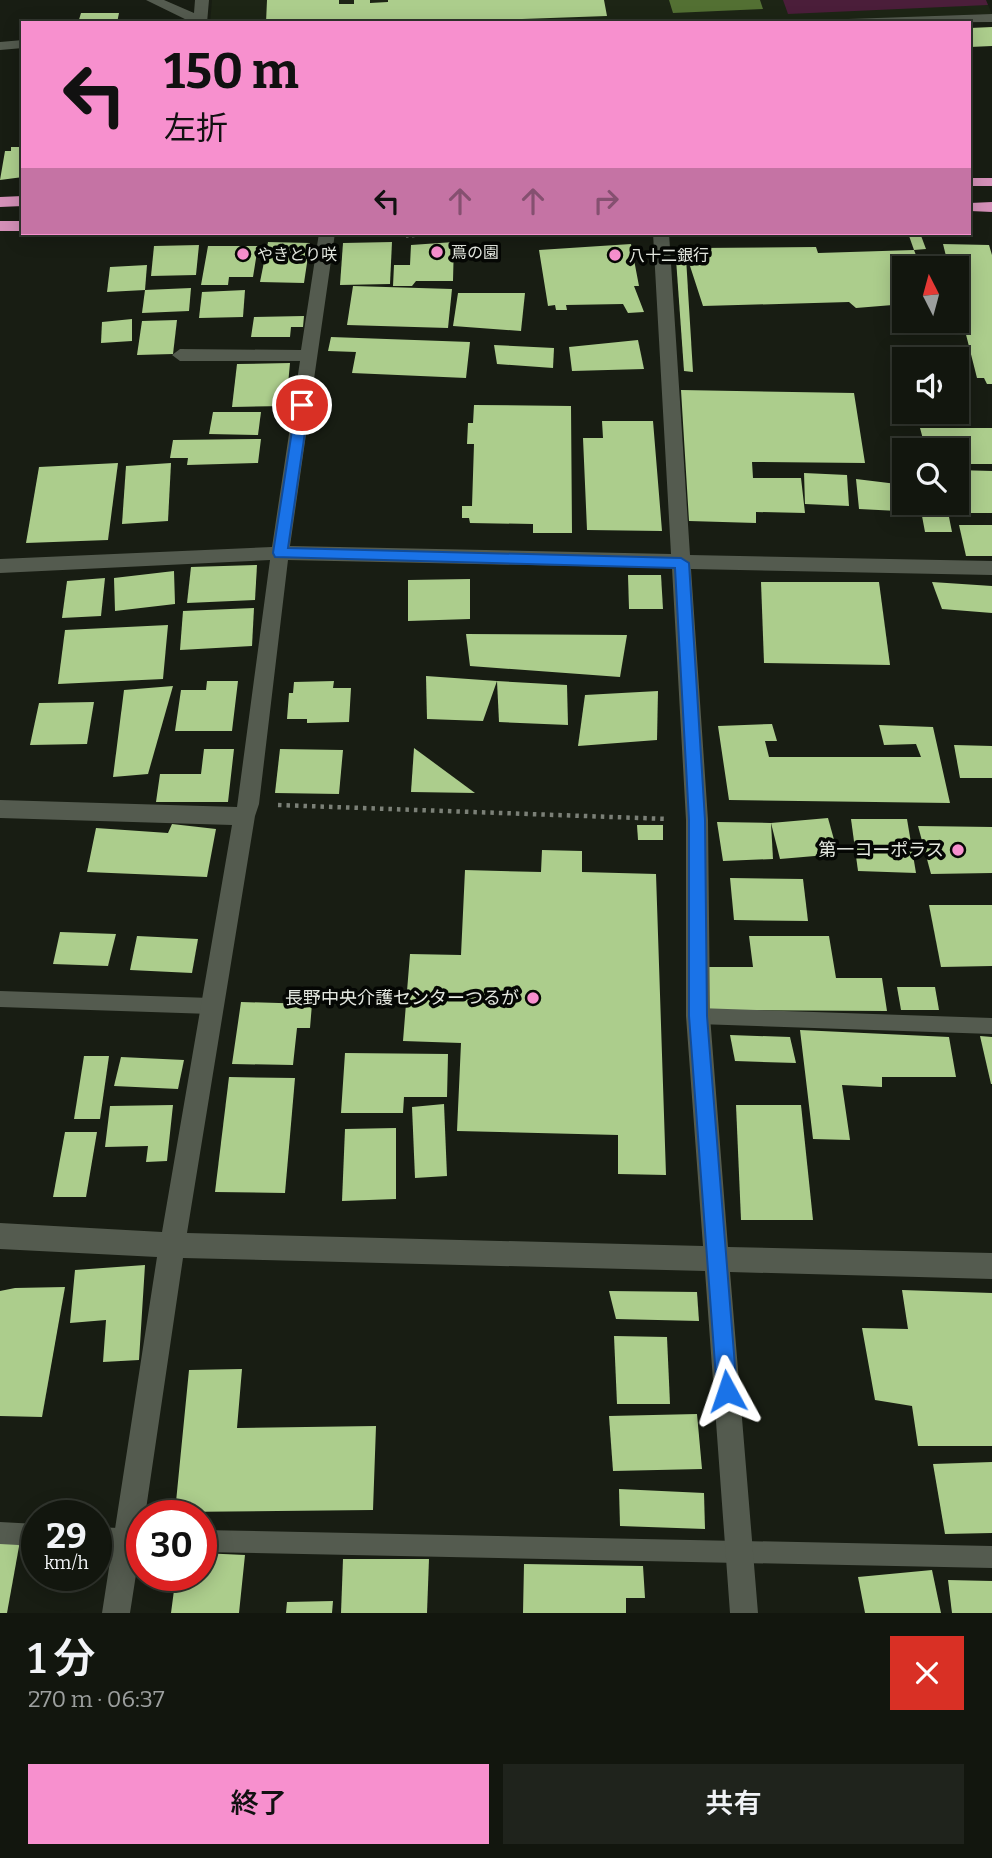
<!DOCTYPE html>
<html lang="ja">
<head>
<meta charset="utf-8">
<style>
	body { margin:0; font-family:Bitter,"Noto Sans JP",serif; background:#1f231c; color:#f1f3f6; height:100vh; display:flex; flex-direction:column; font-size:26px; white-space:nowrap }
	* { box-sizing:border-box; margin:0 }
	p { font-size:23px; color:#9c9f9e }
	.icon { flex:none; width:38px; height:38px; fill:none; stroke:currentColor; stroke-width:2; stroke-linecap:round; stroke-linejoin:round }
	.map { position:relative; height:1613px; overflow:hidden }
	.panel { display:flex; flex-direction:column; background:#12160e; flex:1 }
	.panel>* { flex:none }
	.hud { position:absolute; left:21px; top:21px; width:950px; height:214px; border-radius:0px; box-shadow:0 4px 18px #0003,0 0 0 2px #31352e; background:#f790ce; color:#111; overflow:hidden }
	.needle { width:46px; rotate:354deg }
	.fabs { position:absolute; left:892px; top:256px; display:grid; gap:14px }
	.fabs a { display:grid; place-items:center; width:77px; height:77px; border-radius:0px; background:#12160e; box-shadow:0 4px 18px #0003,0 0 0 2px #31352e; font-size:35px }
	.speed { position:absolute; left:21px; top:1500px; display:flex; gap:14px; font-size:35px; font-weight:700; text-align:center }
	.speed>* { display:grid; place-content:center; width:91px; height:91px; border-radius:50%; background:#12160e; box-shadow:0 4px 18px #0003,0 0 0 2px #31352e; line-height:1 }
	.speed small { font-size:18px; font-weight:400 }
	.speed .limit { border:10px solid #d22; background:#fff; color:#111 }
	.pin { position:absolute; display:grid; place-items:center; width:60px; height:60px; color:#fff; margin:-30px; border:4px solid #fff; border-radius:50%; box-shadow:0 2px 7px #0007 }
	.me { position:absolute; width:77px; margin:-38px; rotate:355deg; stroke-linejoin:round; filter:drop-shadow(0 0 5px #0008) }
	.turn { display:flex; align-items:center; gap:24px; height:147px; padding:0 28px; font-size:32px }
	.turn .icon { width:91px; height:91px; stroke-width:2.5 }
	.turn b { display:block; font-size:49px; line-height:60px }
	.lanes { display:flex; align-items:center; height:66px; padding:0 28px; background:#0003; justify-content:center; gap:35px; direction:ltr }
	.lanes .off { opacity:.35 }
	.round { display:grid; place-items:center; flex:none; width:74px; height:74px; border-radius:0px; background:#1f231c }
	.overview { display:flex; align-items:center; justify-content:space-between; height:119px; padding:0 28px }
	h1 { font-size:42px; font-weight:600; line-height:52px }
	.action { display:flex; gap:14px; margin-top:auto; padding:14px 28px }
	.action a { flex:1; height:80px; border-radius:0px; background:#f790ce; color:#111; font-size:28px; font-weight:600; line-height:80px; text-align:center }
	.action a+a { background:#1f231c; color:#f1f3f6 }
	.map>svg:first-child { display:block }
	.built { fill:#1d2515 }
	.green { fill:#4b1e3a }
	.water { fill:#537033 }
	.building { fill:#accd8c }
	.lines { fill:none; stroke-linecap:round; stroke-linejoin:round }
	.path-far1 { stroke:#7b8077; stroke-width:3.5; stroke-dasharray:2.5 3.5; stroke-linecap:butt }
	.path { stroke:#7b8077; stroke-width:4.5; stroke-dasharray:3.5 5; stroke-linecap:butt }
	.lane { fill:#545b4f; fill-rule:evenodd }
	.street { fill:#545b4f; fill-rule:evenodd }
	.highway { fill:#d490b8; fill-rule:evenodd }
	.route { fill:#1a73e8; stroke:#114b97; stroke-width:2 }
	.poi-dot { fill:#f790ce; stroke:#050704; stroke-width:2.5 }
	.labels { text-anchor:middle; dominant-baseline:central; stroke-width:7; stroke-linejoin:round; paint-order:stroke }
	.far-poi-label { font-size:16px; fill:#e4e8e0; stroke:#050704; text-anchor:start }
	.poi-label { font-size:18px; fill:#e4e8e0; stroke:#050704; text-anchor:end }
</style>
</head>
<body>
<div class="map">
<svg width="992" height="1613" viewBox="0 0 992 1613">
	<rect width="100%" height="100%" fill="#181d13"/>
	<path class="built" d="M212,0H986L992,14L743,23H210Z"/>
	<path class="green" d="M783,0H986L988,5L788,14Z"/>
	<path class="water" d="M669,0H760L763,9L673,13Z"/>
	<g class="building">
		<path d="M267,0H339V4H354V0H370V3L388,2V0H604L607,16L411,23H266Z"/>
		<path d="M81,13H119L117,23H78Z"/>
		<path d="M992,27V46L970,47V28Z"/>
		<path d="M11,147H23V177L0,180L5,151H11Z"/>
		<path d="M908,233H920L926,249L914,250Z"/>
		<path d="M268,242L310,243L304,283L260,282Z"/>
		<path d="M392,242L390,284L340,285L343,243Z"/>
		<path d="M454,242L453,281H416L412,286H393L394,265H410L411,245Z"/>
		<path d="M631,244L639,286H634L644,312L628,313L623,304L566,305L567,310H556L555,305L548,306L539,250Z"/>
		<path d="M943,244L989,245L992,255V384H987L984,378H977L957,299V268H949Z"/>
		<path d="M199,245L196,275L151,276L154,246Z"/>
		<path d="M208,246H258L253,277H229L228,285H201Z"/>
		<path d="M816,247L818,253L914,250L921,268H905V304L856,308L849,302L703,306L690,266L703,264L697,248Z"/>
		<path d="M686,258L693,372L684,371L676,259Z"/>
		<path d="M147,265L145,290L107,292L110,267Z"/>
		<path d="M353,286L452,289L448,328L347,325Z"/>
		<path d="M191,288L189,311L142,313L145,290Z"/>
		<path d="M245,290L243,317L199,318L202,292Z"/>
		<path d="M458,293H525L521,331L453,326Z"/>
		<path d="M304,316L303,327H291L290,337H251L254,317Z"/>
		<path d="M132,319V341L101,343L102,322Z"/>
		<path d="M177,320L173,354L137,355L142,321Z"/>
		<path d="M331,337L470,342L466,378L352,373L356,352L328,351Z"/>
		<path d="M638,340L644,369L572,371L569,347Z"/>
		<path d="M494,345L554,348L553,368L497,364Z"/>
		<path d="M290,363L286,406L232,407L237,364Z"/>
		<path d="M681,390L854,393L865,463L752,462L753,478H801L805,513L756,512V523L689,521Z"/>
		<path d="M474,405L571,406L572,533H533V524L470,523L469,518H462V506H472L474,444H467L468,423H473Z"/>
		<path d="M213,412H261L258,435L209,434Z"/>
		<path d="M602,421H653L662,531L587,530L583,438H603Z"/>
		<path d="M920,428H992V464H957V450H926Z"/>
		<path d="M261,439L258,463L187,465L188,458H170L173,440Z"/>
		<path d="M118,463L108,540L26,543L39,467Z"/>
		<path d="M171,463L168,521L122,524L126,466Z"/>
		<path d="M957,470L992,471V513H960Z"/>
		<path d="M804,473L847,475L849,506L805,504Z"/>
		<path d="M856,479L905,485V499L901,486L898,511L859,509Z"/>
		<path d="M904,502H946L952,532H925L922,516H907Z"/>
		<path d="M959,525H992V556H966Z"/>
		<path d="M257,565L255,600L187,603L191,567Z"/>
		<path d="M174,571L175,604L115,611L114,578Z"/>
		<path d="M628,575H661L663,609H629Z"/>
		<path d="M105,578L101,616L62,618L67,581Z"/>
		<path d="M470,579V619L408,621V580Z"/>
		<path d="M761,582H879L890,665L764,663Z"/>
		<path d="M932,582L992,586V613L942,609Z"/>
		<path d="M254,608L252,646L180,650L183,611Z"/>
		<path d="M168,625L163,679L58,684L65,630Z"/>
		<path d="M466,634L627,635L620,677L470,666Z"/>
		<path d="M426,676L497,681L483,721L427,719Z"/>
		<path d="M207,681H238L232,731H175L181,690H206Z"/>
		<path d="M334,681L333,688H351L349,722L307,723V719H287L289,693H293L294,682Z"/>
		<path d="M497,681L567,685L568,725L499,722Z"/>
		<path d="M173,686L148,774L113,777L124,690Z"/>
		<path d="M658,691L657,740L578,746L585,695Z"/>
		<path d="M94,702L87,744L30,745L39,703Z"/>
		<path d="M772,724L777,741H765L769,757H921L916,744L884,745L879,725L933,727L950,803L729,800L718,726Z"/>
		<path d="M954,745L992,746V778H960Z"/>
		<path d="M414,748L475,793L411,792Z"/>
		<path d="M204,749H234L228,802H156L160,774H201Z"/>
		<path d="M280,749L343,750L339,794L275,793Z"/>
		<path d="M828,818L838,854L780,859L771,823Z"/>
		<path d="M851,819H907L916,873L858,871Z"/>
		<path d="M717,822L771,823L773,859L723,861Z"/>
		<path d="M172,824L216,829L207,877L87,872L96,828L168,833Z"/>
		<path d="M637,825H663V840H638Z"/>
		<path d="M918,826L992,827V873L931,874Z"/>
		<path d="M542,850L582,851V872L656,874L666,1175L618,1174V1135L457,1131L461,1043L403,1041L410,954L461,955L465,870L541,872Z"/>
		<path d="M730,878L803,879L808,921L734,920Z"/>
		<path d="M929,905H992V966L941,967Z"/>
		<path d="M60,932L116,934L108,966L53,964Z"/>
		<path d="M137,936L198,939L192,973L130,970Z"/>
		<path d="M749,936H829L836,978H882L887,1011L707,1010L704,967H753Z"/>
		<path d="M897,987H935L939,1010H901Z"/>
		<path d="M241,1002L312,1004L310,1028H297L293,1065L232,1064Z"/>
		<path d="M800,1030L949,1037L956,1077H882V1087L842,1085L850,1140L813,1139Z"/>
		<path d="M730,1035L790,1037L796,1063L735,1061Z"/>
		<path d="M980,1036L992,1037V1084H991Z"/>
		<path d="M345,1053L448,1054L447,1097H404L403,1113H341Z"/>
		<path d="M84,1056H109L100,1119H74Z"/>
		<path d="M121,1057L184,1060L178,1089L114,1086Z"/>
		<path d="M229,1077L295,1078L285,1193L215,1192Z"/>
		<path d="M444,1104L447,1176L415,1178L412,1107Z"/>
		<path d="M173,1105L167,1161L146,1162L148,1146L105,1147L110,1106Z"/>
		<path d="M736,1105H801L813,1220H741Z"/>
		<path d="M396,1128V1199L342,1201L345,1129Z"/>
		<path d="M65,1132H97L86,1197H53Z"/>
		<path d="M145,1265L139,1360L103,1362L106,1320L70,1323L75,1270Z"/>
		<path d="M65,1287L42,1417L0,1416V1291L15,1288Z"/>
		<path d="M902,1290L992,1293V1446H918L912,1406L875,1400L862,1328L908,1329Z"/>
		<path d="M609,1291L697,1292L699,1321L616,1319Z"/>
		<path d="M614,1336L667,1337L670,1404H617Z"/>
		<path d="M242,1369L237,1428L376,1426L373,1510L175,1512L189,1370Z"/>
		<path d="M697,1414L702,1469L613,1471L609,1416Z"/>
		<path d="M992,1462V1533L945,1534L933,1464Z"/>
		<path d="M619,1489L704,1493L705,1529L620,1526Z"/>
		<path d="M0,1541H20L7,1613H0Z"/>
		<path d="M201,1553L245,1555L239,1613H171L176,1575H201Z"/>
		<path d="M343,1559H429L427,1613H341Z"/>
		<path d="M524,1564L643,1566L645,1598H626V1613H523Z"/>
		<path d="M932,1570L941,1613H865L858,1577Z"/>
		<path d="M948,1580L992,1581V1613H952Z"/>
		<path d="M333,1601L332,1613H286L287,1602Z"/>
	</g>
	<g class="lines">
		<path class="path-far1" d="M406,236L457,233"/>
		<path class="path" d="M278,805L668,819"/>
		<g class="lane">
			<path d="M0,991L211,998L217,1000L220,1006L217,1012L211,1014L0,1007Z"/>
			<path d="M698,1008L992,1018V1034L698,1024L692,1022L689,1016L692,1010Z"/>
			<path d="M0,1522L37,1524V1546L0,1544Z"/>
			<path d="M96,1527L142,1529V1551L96,1549Z"/>
			<path d="M201,1530L992,1546V1568L201,1552Z"/>
		</g>
		<g class="street">
			<path d="M146,0H164L194,13L195,0H209L207,23H193Z"/>
			<path d="M992,14V22L841,23L848,19Z"/>
			<path d="M23,40V48L0,50V42Z"/>
			<path d="M319,233H335L290,546L671,554L653,233H669L690,555L992,561V575L691,569L708,820L710,1016L728,1247L992,1253V1279L730,1272L758,1613H730L705,1271L183,1258L145,1516H142V1536L130,1613H102L157,1257L0,1249V1223L162,1232L232,825L0,818V800L237,807L270,560L0,573V559L272,547L300,361H180L172,355L180,349L301,350ZM288,560L672,568L686,820V1016L703,1246L187,1233L255,816L259,804Z"/>
		</g>
		<g class="highway">
			<rect x="970" y="178" width="22" height="8"/>
			<path d="M23,196V206L0,207V197Z"/>
			<path d="M992,202V212L970,211V203Z"/>
			<rect x="0" y="221" width="23" height="10"/>
		</g>
	</g>
	<path class="route" d="M302,401L309,405L288,548L681,558L689,563L705,820L707,1016L737,1391L734,1398L727,1401L720,1398L717,1391L689,1016V820L675,568L275,557L273,553L296,405Z"/>
	<g class="poi-dot">
		<circle cx="437" cy="252" r="7"/>
		<circle cx="243" cy="254" r="7"/>
		<circle cx="615" cy="255" r="7"/>
		<circle cx="958" cy="850" r="7"/>
		<circle cx="533" cy="998" r="7"/>
	</g>
	<g class="labels">
		<g class="far-poi-label">
			<text x="451" y="252">蔦の園</text>
			<text x="257" y="254">やきとり咲</text>
			<text x="629" y="255">八十二銀行</text>
		</g>
		<g class="poi-label">
			<text x="944" y="850">第一コーポラス</text>
			<text x="519" y="998">長野中央介護センターつるが</text>
		</g>
	</g>
</svg>
<div class="fabs">
<a><svg class="needle" viewBox="-14 -14 28 28"><path d="M0-13l5 13h-10z" fill="#e53935"/><path d="M0 13l5-13h-10z" fill="#9c9f9e"/></svg></a>
<a><svg class="icon" aria-label="sound" viewBox="0 0 24 24"><path d="M4 9h4l5-4v14l-5-4H4zM17 9q2 3 0 6"/></svg></a>
<a><svg class="icon" aria-label="search" viewBox="0 0 24 24"><circle cx="10" cy="10" r="6"/><path d="M15 15l6 6"/></svg></a>
</div>
<div class="speed"><div>29<small>km/h</small></div><div class="limit">30</div></div>
<div class="pin" style="left:302px;top:405px;background:#d93025"><svg class="icon" aria-label="arrive" viewBox="0 0 24 24"><path d="M6 21V4h12l-3 4 3 4H6"/></svg></div>
<svg class="me" style="left:727px;top:1391px" viewBox="-20 -20 40 40"><path d="M0-17L14 15 0 8-14 15z" fill="#1a73e8" stroke="#fff" stroke-width="4"/></svg>
<div class="hud">
<div class="turn"><svg class="icon" aria-label="left" viewBox="0 0 24 24"><path d="M17 20v-9H6M10 6l-5 5 5 5"/></svg><div><b>150 m</b>左折</div></div>
<div class="lanes"><svg class="icon" aria-label="left" viewBox="0 0 24 24"><path d="M17 20v-9H6M10 6l-5 5 5 5"/></svg><svg class="icon off" aria-label="ahead" viewBox="0 0 24 24"><path d="M12 20V5M6 11l6-6 6 6"/></svg><svg class="icon off" aria-label="ahead" viewBox="0 0 24 24"><path d="M12 20V5M6 11l6-6 6 6"/></svg><svg class="icon off" aria-label="right" viewBox="0 0 24 24"><path d="M7 20v-9h11M14 6l5 5-5 5"/></svg></div>
</div>
</div>
<section class="panel">
<div class="overview"><div><h1>1 分</h1><p>270 m · 06:37</p></div><a class="round" style="background:#d93025;color:#fff"><svg class="icon" aria-label="close" viewBox="0 0 24 24"><path d="M6 6l12 12M18 6L6 18"/></svg></a></div>
<div class="action"><a>終了</a><a>共有</a></div>
</section>
</body>
</html>
